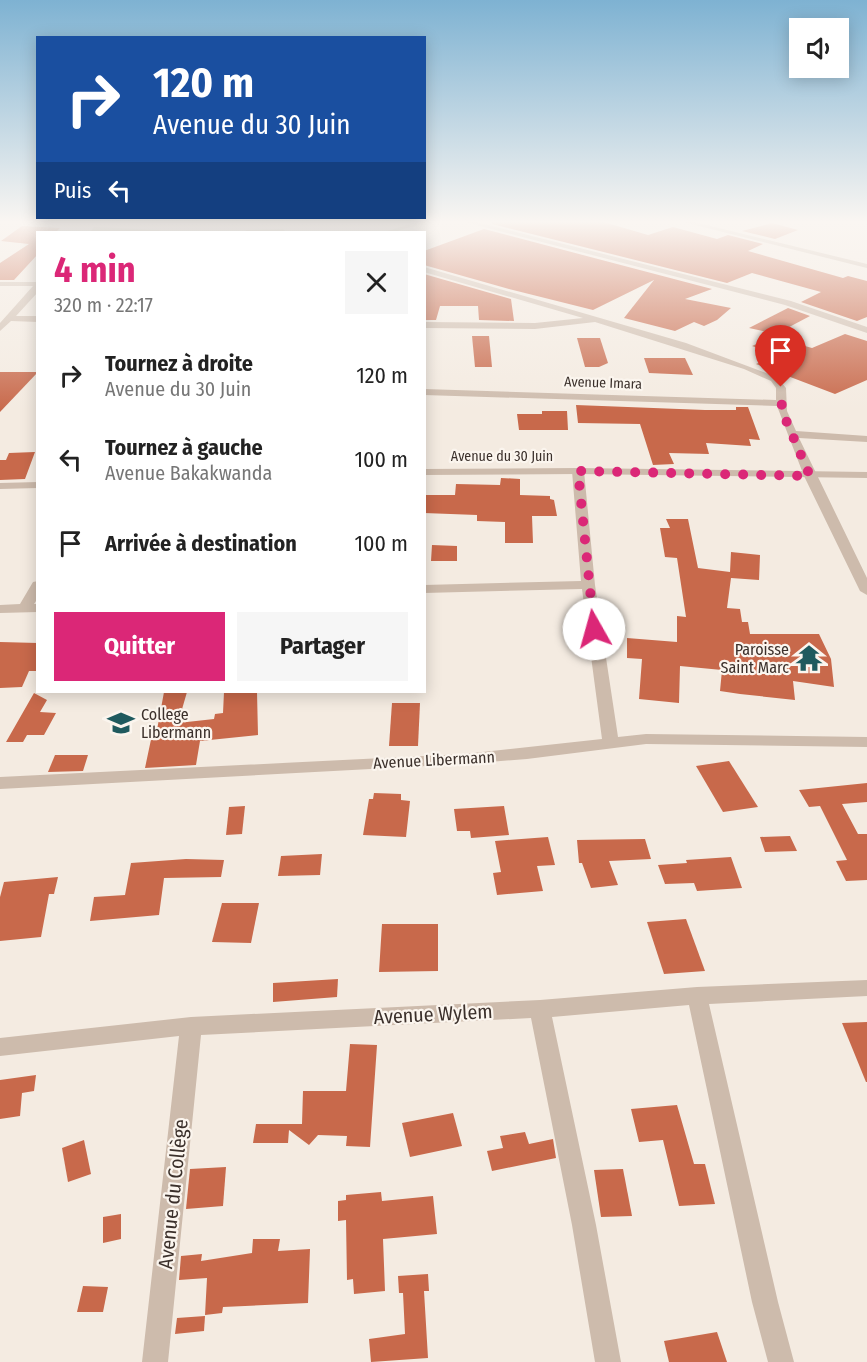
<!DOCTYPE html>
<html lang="fr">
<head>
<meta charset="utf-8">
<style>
	body { margin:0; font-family:"Fira Sans Condensed",sans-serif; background:#f6f6f6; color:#222; height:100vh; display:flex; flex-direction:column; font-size:22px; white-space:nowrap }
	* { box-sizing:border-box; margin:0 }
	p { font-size:20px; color:#767676 }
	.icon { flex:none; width:33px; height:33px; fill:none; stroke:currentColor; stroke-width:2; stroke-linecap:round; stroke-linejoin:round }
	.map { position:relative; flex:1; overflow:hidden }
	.details { position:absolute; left:36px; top:231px; width:390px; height:462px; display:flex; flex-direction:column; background:#fff; border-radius:0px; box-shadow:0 3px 15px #0003 }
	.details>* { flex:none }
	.top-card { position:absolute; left:36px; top:36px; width:390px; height:183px; border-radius:0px; box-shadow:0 3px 15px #0003; background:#1a4fa0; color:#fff; overflow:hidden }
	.controls { position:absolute; left:789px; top:18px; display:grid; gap:12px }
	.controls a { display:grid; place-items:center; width:60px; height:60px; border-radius:0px; background:#fff; box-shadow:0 3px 15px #0003; font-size:30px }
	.pin { position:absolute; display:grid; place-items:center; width:51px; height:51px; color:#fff; margin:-62px -26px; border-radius:50% 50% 50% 0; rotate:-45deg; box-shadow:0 0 6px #0007 }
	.pin .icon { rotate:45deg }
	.me { position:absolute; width:66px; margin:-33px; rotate:353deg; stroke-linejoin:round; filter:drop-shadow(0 0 4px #0008) }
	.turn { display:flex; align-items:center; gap:21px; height:126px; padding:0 18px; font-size:27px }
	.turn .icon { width:78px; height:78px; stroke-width:2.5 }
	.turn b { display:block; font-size:42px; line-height:51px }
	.then { display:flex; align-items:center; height:57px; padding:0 18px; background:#0003; gap:12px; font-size:22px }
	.round { display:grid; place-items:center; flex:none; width:63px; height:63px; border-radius:0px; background:#f6f6f6 }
	.summary { display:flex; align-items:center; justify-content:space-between; height:102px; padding:0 18px }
	h1 { font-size:36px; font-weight:700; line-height:45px; color:#db2777 }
	.action { display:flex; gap:12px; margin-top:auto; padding:12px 18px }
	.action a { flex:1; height:69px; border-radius:0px; background:#db2777; color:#fff; font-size:24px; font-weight:700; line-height:69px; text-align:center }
	.action a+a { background:#f6f6f6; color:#222 }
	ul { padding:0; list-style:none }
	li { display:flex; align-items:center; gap:18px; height:84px; padding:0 18px }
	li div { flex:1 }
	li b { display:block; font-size:22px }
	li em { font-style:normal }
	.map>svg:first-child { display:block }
	.building { fill:#c8694b }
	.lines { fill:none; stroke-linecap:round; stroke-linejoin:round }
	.minor { fill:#cdbbac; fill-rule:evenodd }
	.tertiary { fill:#cdbbac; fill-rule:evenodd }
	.route { stroke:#db2777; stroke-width:10; stroke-dasharray:0 18 }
	.labels { text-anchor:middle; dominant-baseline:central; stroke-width:4.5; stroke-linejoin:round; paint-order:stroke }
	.far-street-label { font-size:14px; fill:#3b302b; stroke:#fbf5ee }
	.poi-label { font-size:16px; fill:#3b302b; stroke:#fbf5ee; text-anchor:end }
	.street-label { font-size:16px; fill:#3b302b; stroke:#fbf5ee }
	.near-street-label { font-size:20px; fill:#3b302b; stroke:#fbf5ee }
</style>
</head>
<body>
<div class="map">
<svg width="867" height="1362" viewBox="0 0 867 1362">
	<rect width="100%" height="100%" fill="#f4ebe1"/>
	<g class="building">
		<path d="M492,221H600L648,235L673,227L717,239L728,235L763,244L748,251L843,278L848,276L867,281V317L857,321L801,302L821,292L752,273L727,283L492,224Z"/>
		<path d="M772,223L798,230L775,239L742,231Z"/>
		<path d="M22,226L60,228L56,232H38V254L14,280H0V263L29,244L1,241Z"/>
		<path d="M484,229L712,289L685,299L731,308L717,320L704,326L694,322L675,331L624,318L654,280L593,310L509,289L424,265V251Z"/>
		<path d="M424,274L511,299L514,321L479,320L478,306H440L436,320H424Z"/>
		<path d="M788,308L810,316L776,334L749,328Z"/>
		<path d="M845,334L867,341V380L835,394L756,364L777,355L752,346L773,337L812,348Z"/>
		<path d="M472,336H489L492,367H475Z"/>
		<path d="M577,338H600L608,363L599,367H585Z"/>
		<path d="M644,358H685L693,375L649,373Z"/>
		<path d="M0,372H38L0,412Z"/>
		<path d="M576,405L705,410H736V407H748L760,440L749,439L751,446L706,443L709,454L669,453L674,464L653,465L640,424L578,423Z"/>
		<path d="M542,411H567L568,430H519L517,414H542Z"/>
		<path d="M35,452L25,479L0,480V460H6L9,453Z"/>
		<path d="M501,478L520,479V495L550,496V499L554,500L557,516H532L533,543H505V522L477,521V515L424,513V495H455L456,484L500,485Z"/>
		<path d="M666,519H688L698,568L730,572L731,552L760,555L759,580L731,578L727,608L740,609L742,622H748L750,634H819L831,659L834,687L793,681L795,700L740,694L720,691L722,670L680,666L679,703L639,699L642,659L627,658V638L677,642V616L686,617L677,558L665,557L660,528H670Z"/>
		<path d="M432,545L457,546V561H431Z"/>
		<path d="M0,642L38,643V671H29L22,687L0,688Z"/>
		<path d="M164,692H187L178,723L214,719L215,714L223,713L224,692H257L258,735L200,741L196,765L145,768L153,730H157Z"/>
		<path d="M34,693L47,700L40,712L56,713L44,735H27L23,742H6Z"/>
		<path d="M392,703H420L418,746H389Z"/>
		<path d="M55,755H88L83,771L48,772Z"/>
		<path d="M729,761L758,807L723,812L696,766Z"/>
		<path d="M867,783V802L842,804L858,834H867V880L846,881L836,861L847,860L820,806L809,807L799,790Z"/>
		<path d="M374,793L401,794V800L410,801L406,837L363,835L369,799H373Z"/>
		<path d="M245,806L242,834L226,835L229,807Z"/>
		<path d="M504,806L509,835L471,838L470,831H457L454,809Z"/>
		<path d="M790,836L797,851L765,852L760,837Z"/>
		<path d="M548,837L555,865L537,866L543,891L497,895L493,873L501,872L495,841Z"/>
		<path d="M645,839L651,859L609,861L618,885L591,888L582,863H579L577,840Z"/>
		<path d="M322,854L320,875L278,876L281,856Z"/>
		<path d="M731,857L742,888L697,891L694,883L665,884L658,865L687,863L686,860Z"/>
		<path d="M186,859L224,860L221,877L164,878L159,915L90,921L94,897L125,895L131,863Z"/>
		<path d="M58,877L54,894H49L41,937L0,941V897L4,882Z"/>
		<path d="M222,903H259L251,943L212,942Z"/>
		<path d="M686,919L705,971L664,974L647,922Z"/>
		<path d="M382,924H438V971L379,972Z"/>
		<path d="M338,979L337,997L273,1002V983Z"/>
		<path d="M867,1022V1082H866L842,1023Z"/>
		<path d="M350,1044L377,1045L370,1147L346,1146L347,1136L318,1135L309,1145L289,1130L288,1143H253L256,1124H302L303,1091H346Z"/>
		<path d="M36,1075L34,1091L22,1093L20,1116L0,1119V1080Z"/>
		<path d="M677,1105L694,1164H705L715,1204L679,1206L663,1140L639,1142L631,1109Z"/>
		<path d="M453,1113L462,1146L410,1157L402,1123Z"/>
		<path d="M525,1132L529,1144L553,1139L556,1158L492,1171L487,1151L503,1148L500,1136Z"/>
		<path d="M84,1140L91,1174L68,1182L62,1148Z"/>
		<path d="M226,1167L223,1206L186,1209L190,1169Z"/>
		<path d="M623,1169L632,1216L601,1217L594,1170Z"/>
		<path d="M381,1192L382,1201L433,1196L437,1234L383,1239L385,1291L354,1294L353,1279L347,1280L346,1220L338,1221V1201L346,1200V1195Z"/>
		<path d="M121,1214V1239L103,1243V1217Z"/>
		<path d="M253,1239H280L278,1251L310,1249L308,1303L223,1307L222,1313L205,1315L207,1278L179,1280L181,1256L202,1254L201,1261L252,1253Z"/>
		<path d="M428,1274L429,1291H424L428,1358L371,1362L369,1339L405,1334L403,1293H399L398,1276Z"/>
		<path d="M83,1286L108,1287L103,1312H77Z"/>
		<path d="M205,1316L204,1331L175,1334L177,1318Z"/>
		<path d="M717,1332L727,1362H669L664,1341Z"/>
	</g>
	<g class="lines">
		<g class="minor">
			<path d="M420,221H430L394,232H384Z"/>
			<path d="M461,221H472L791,301L867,327V333L785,305Z"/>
			<path d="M679,221H690L867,264V268Z"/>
			<path d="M94,227L159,230L163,232L91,231Z"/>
			<path d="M283,229L286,232H243L247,230Z"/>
			<path d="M424,267L686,343L777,377L786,388L787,411L796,431L867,436V442L799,438L867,578V595L860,591L804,476L777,406L424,395V389L776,400V388L771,381L744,369L595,322L535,329L424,328V322L535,323L583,318L424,272Z"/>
			<path d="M0,282H38V292L16,316H38V322L11,321L0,331V323L33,286H0Z"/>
			<path d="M578,468L584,471L595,585L618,737L646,734L867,737V747L646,744L527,759L464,764L0,789V777L464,754L602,739L582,589L424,593V585L581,581L572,471Z"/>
			<path d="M38,581V598L34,604H38V612L0,613V605L20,604L33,582Z"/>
			<path d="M867,980V996L709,1004L778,1302L794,1362H768L752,1302L689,1005L552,1017L596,1225L621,1362H595L572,1225L531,1018L201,1035L168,1362H142L179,1036L0,1056V1038L191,1017L540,1000L697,987Z"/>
		</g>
		<g class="tertiary">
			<path d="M578,468L867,472V478L578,474L424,475V469Z"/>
			<path d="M38,482V488L0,489V483Z"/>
		</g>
	</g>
	<linearGradient id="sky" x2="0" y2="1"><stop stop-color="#7eb2d2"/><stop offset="0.54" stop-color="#faf6f2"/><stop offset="1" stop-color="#faf6f2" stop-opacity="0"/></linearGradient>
	<rect width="867" height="411" fill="url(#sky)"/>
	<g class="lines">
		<path class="route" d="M594,629L578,471L810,476L782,411L781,387"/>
	</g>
	<defs>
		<symbol id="temple-bare" viewBox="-9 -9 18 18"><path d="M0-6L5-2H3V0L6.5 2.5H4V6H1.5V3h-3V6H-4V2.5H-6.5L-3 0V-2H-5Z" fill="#1f5a5e" stroke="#fbf5ee" stroke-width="2.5" paint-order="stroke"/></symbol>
		<symbol id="school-bare" viewBox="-9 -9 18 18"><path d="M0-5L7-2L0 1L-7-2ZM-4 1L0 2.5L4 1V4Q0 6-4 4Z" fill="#1f5a5e" stroke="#fbf5ee" stroke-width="2.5" paint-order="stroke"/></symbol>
	</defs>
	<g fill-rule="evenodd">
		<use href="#temple-bare" x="790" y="639" width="38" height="38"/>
		<use href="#school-bare" x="102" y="704" width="38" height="38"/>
	</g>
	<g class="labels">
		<g class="far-street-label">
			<text transform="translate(603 383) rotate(2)">Avenue Imara</text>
			<text x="502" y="456">Avenue du 30 Juin</text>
		</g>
		<g class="poi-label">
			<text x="789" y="649">Paroisse<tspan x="789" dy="18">Saint Marc</tspan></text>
			<text x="141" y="714" text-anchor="start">College<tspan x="141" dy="18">Libermann</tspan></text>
		</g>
		<g class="street-label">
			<text transform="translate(434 760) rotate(-3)">Avenue Libermann</text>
		</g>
		<g class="near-street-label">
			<text transform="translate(433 1014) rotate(-3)">Avenue Wylem</text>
			<text transform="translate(173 1194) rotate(-84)">Avenue du Collège</text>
		</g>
	</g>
</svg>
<div class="controls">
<a><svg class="icon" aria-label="sound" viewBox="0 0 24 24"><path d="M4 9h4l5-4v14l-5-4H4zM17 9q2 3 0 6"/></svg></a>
</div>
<div class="pin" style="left:781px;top:387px;background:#d93025"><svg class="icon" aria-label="arrive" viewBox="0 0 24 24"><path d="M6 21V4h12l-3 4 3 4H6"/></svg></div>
<svg class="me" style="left:594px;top:629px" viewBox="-20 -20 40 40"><circle r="19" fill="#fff"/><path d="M0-13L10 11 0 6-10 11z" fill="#db2777"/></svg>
<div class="top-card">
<div class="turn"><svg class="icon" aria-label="right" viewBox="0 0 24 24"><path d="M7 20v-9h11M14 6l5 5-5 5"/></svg><div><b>120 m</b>Avenue du 30 Juin</div></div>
<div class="then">Puis<svg class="icon" aria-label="left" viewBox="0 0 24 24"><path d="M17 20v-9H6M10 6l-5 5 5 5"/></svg></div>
</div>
<section class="details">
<div class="summary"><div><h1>4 min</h1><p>320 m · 22:17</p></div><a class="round"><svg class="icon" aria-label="close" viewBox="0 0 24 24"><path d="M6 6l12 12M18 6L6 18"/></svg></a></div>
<ul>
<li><svg class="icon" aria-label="right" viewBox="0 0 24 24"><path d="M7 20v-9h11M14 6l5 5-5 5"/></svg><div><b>Tournez à droite</b><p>Avenue du 30 Juin</p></div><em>120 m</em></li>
<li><svg class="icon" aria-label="left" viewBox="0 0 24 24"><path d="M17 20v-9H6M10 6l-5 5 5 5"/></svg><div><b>Tournez à gauche</b><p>Avenue Bakakwanda</p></div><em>100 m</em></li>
<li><svg class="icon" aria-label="arrive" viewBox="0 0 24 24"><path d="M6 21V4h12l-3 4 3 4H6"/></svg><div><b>Arrivée à destination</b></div><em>100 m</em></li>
</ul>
<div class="action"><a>Quitter</a><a>Partager</a></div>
</section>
</div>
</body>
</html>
